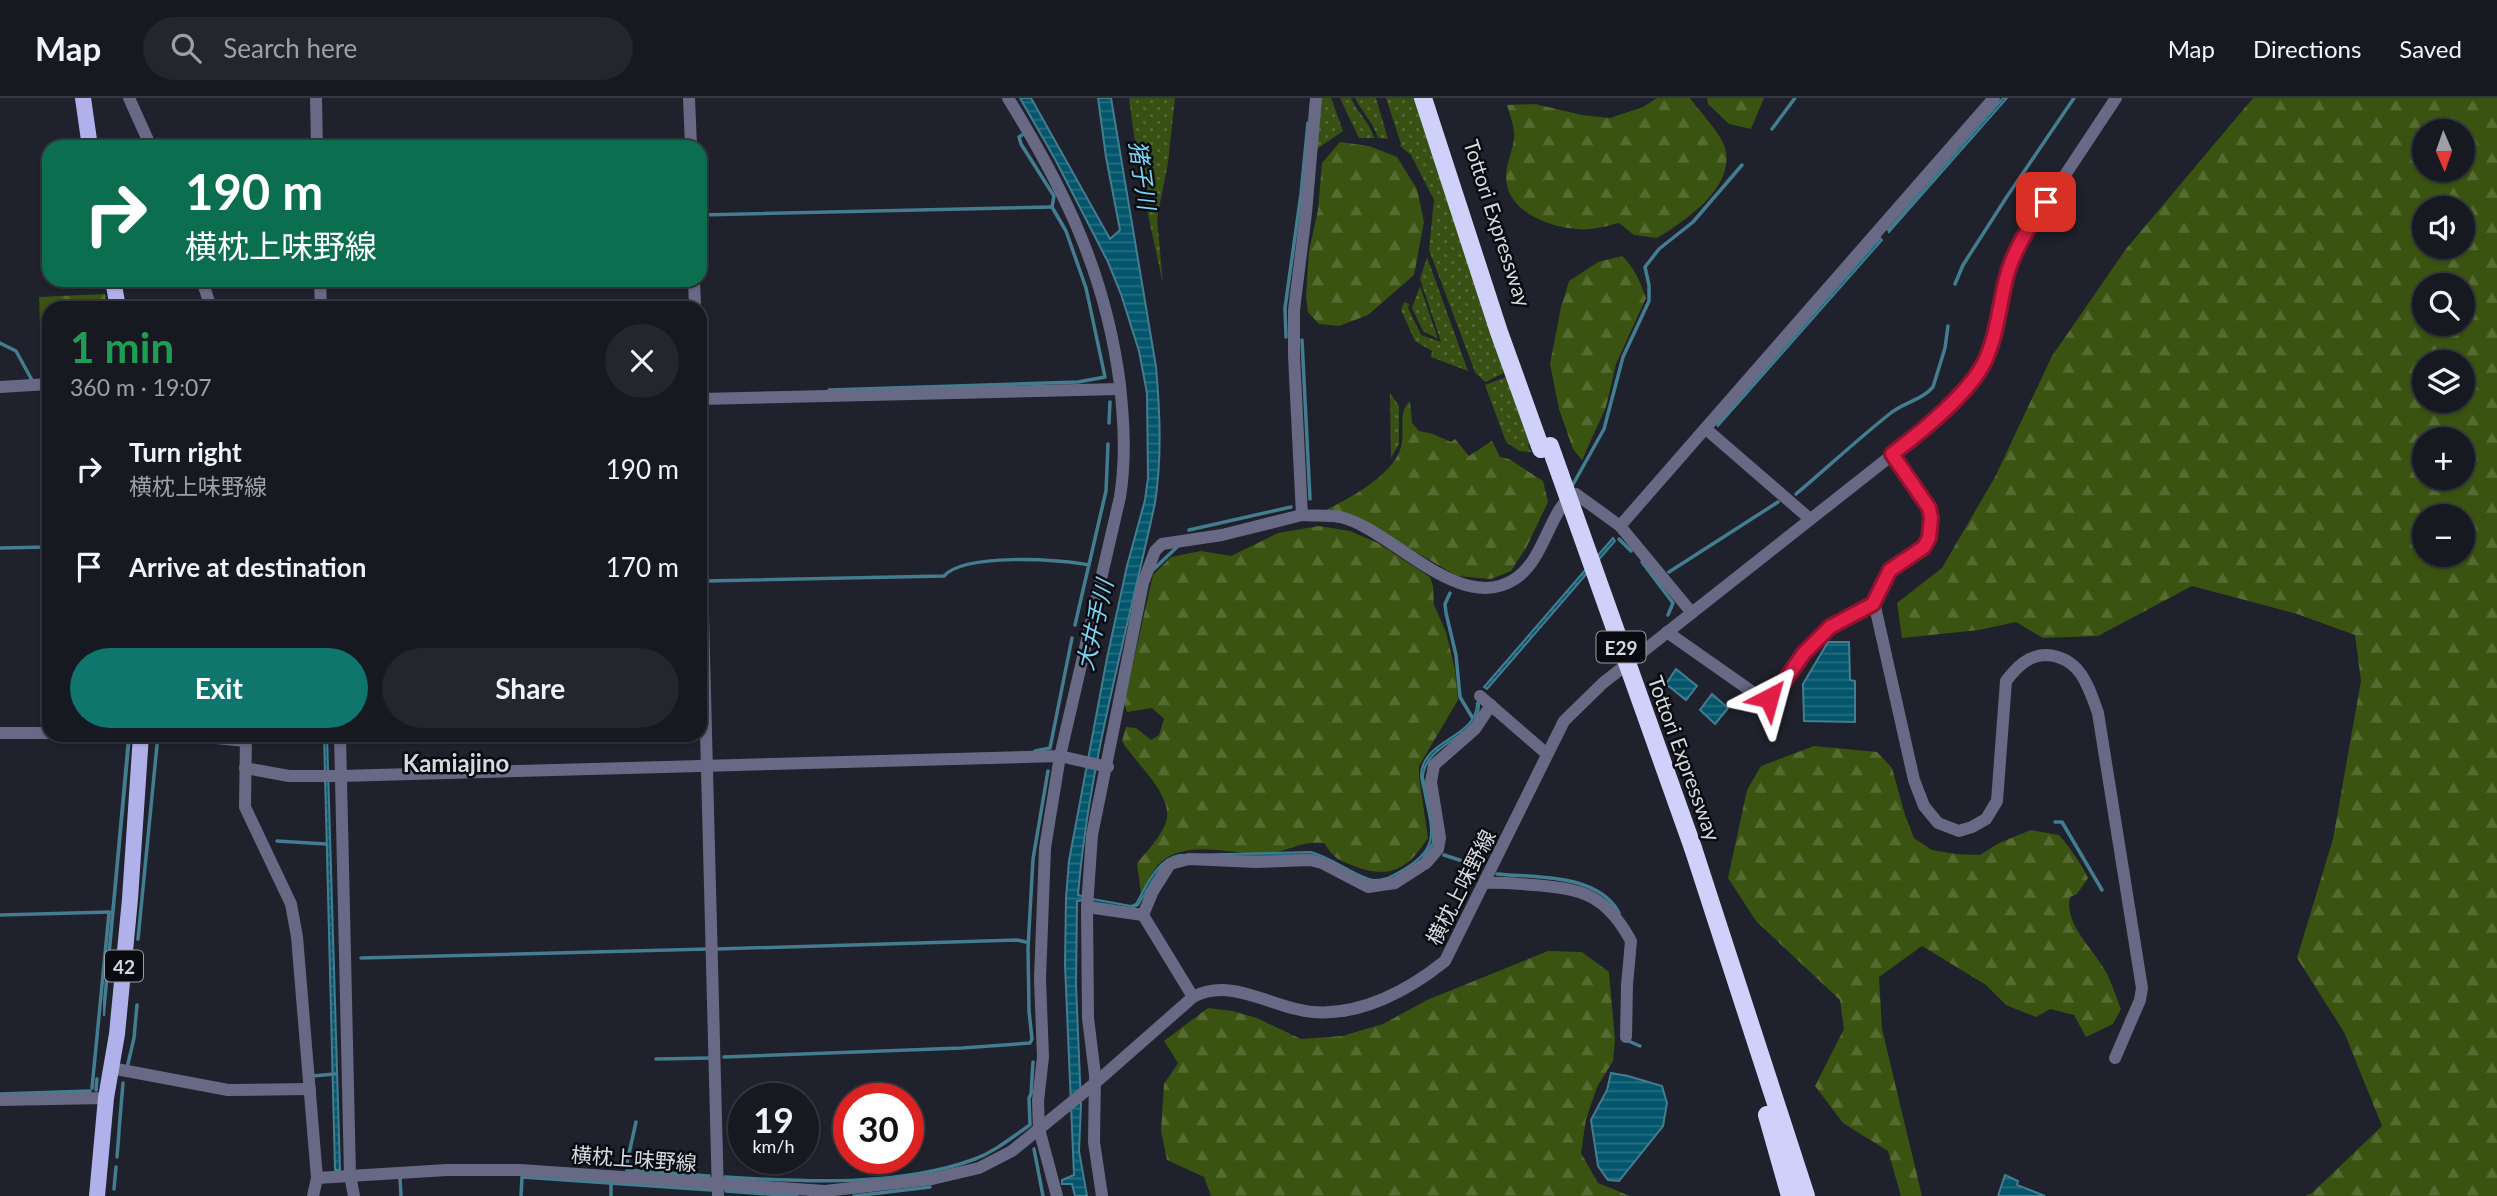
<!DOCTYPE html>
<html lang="en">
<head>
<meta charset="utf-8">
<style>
	body { margin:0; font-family:Lato,"Noto Sans JP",sans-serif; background:#24262e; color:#f1f3f6; height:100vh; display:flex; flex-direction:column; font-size:26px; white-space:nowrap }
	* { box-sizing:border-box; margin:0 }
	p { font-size:23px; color:#9ea0a5 }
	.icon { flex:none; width:38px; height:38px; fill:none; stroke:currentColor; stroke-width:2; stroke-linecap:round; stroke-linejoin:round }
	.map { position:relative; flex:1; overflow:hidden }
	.side { position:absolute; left:42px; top:203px; width:665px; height:441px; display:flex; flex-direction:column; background:#171921; border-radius:21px; box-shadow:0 2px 5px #0004,0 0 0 2px #36383f }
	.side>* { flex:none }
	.banner { position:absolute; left:42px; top:42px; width:665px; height:147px; border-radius:21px; box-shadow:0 2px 5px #0004,0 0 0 2px #36383f; background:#0b6e4f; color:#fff; overflow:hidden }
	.needle { width:46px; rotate:178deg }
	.buttons { position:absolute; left:2412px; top:21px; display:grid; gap:14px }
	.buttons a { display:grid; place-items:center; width:63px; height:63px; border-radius:50%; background:#171921; box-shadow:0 2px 5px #0004,0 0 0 2px #36383f; font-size:35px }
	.speed { position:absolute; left:728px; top:985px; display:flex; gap:14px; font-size:35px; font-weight:700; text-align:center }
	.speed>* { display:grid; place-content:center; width:91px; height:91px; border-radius:50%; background:#171921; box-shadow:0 2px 5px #0004,0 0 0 2px #36383f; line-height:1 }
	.speed small { font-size:18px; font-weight:400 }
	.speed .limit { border:10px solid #d22; background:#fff; color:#111 }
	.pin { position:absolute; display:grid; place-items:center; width:60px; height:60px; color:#fff; margin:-30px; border-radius:14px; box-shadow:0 4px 10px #0006 }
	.me { position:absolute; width:77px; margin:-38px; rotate:39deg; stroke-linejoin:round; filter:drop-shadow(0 0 5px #0008) }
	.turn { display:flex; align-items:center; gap:24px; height:147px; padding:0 28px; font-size:32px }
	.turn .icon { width:91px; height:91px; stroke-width:2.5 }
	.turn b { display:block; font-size:49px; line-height:60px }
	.round { display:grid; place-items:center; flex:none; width:74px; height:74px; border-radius:37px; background:#24262e }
	.overview { display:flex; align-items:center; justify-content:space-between; height:119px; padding:0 28px }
	h1 { font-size:42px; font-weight:700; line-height:52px; color:#1e9e55 }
	.action { display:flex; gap:14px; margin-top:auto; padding:14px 28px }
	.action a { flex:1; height:80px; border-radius:42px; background:#0f766e; color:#fff; font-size:28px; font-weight:700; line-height:80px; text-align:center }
	.action a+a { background:#24262e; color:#f1f3f6 }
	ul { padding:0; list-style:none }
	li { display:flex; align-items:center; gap:21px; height:98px; padding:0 28px }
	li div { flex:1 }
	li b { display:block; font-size:26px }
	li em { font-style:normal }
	header { display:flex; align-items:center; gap:42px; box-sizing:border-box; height:98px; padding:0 35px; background:#171921; border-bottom:2px solid #36383f }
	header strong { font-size:33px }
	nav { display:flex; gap:38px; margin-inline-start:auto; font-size:24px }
	.search { width:490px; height:63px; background:#24262e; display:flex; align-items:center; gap:18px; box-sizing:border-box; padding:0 24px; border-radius:38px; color:#9ea0a5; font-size:26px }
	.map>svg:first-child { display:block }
	.grass { fill:url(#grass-dots) }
	.forest { fill:url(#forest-firs); fill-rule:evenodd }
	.water { fill:url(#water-rules); stroke:#437d8f; stroke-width:2 }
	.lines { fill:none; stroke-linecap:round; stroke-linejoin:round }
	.stream { stroke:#437d8f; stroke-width:3.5 }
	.minor { stroke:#686985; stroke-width:12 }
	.major { stroke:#b0b1ea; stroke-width:16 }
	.highway { stroke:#cfd1fb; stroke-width:18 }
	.highway-bridge { stroke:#cfd1fb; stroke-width:18 }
	.route-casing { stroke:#92132f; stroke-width:18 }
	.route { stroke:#e11d48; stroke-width:12 }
	.labels { text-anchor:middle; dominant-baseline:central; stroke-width:5; stroke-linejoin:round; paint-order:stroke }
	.shield { fill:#0a0b10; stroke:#9a9ba2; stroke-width:2 }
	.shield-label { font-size:19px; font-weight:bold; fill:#d7d9e0 }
	.street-label { font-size:21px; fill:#d7d9e0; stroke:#0a0b10 }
	.water-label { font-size:23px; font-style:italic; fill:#77d6f7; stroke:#0a0b10 }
	.quarter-label { font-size:24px; font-weight:bold; fill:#d7d9e0; stroke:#0a0b10 }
</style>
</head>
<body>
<header>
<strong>Map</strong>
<div class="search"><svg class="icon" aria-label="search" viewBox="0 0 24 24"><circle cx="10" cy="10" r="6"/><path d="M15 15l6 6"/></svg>Search here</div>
<nav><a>Map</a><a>Directions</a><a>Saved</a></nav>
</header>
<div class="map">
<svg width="2497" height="1098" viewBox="0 0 2497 1098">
	<defs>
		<pattern id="grass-dots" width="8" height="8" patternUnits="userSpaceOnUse" patternTransform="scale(1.75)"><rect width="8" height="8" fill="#385013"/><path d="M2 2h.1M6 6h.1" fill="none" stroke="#546935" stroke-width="1.8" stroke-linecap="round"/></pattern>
		<pattern id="forest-firs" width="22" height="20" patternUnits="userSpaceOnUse" patternTransform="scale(1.75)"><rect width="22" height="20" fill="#3a5310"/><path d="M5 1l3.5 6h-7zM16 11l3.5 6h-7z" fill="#566b32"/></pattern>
		<pattern id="water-rules" width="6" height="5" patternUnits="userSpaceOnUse" patternTransform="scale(1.75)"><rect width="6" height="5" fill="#04566c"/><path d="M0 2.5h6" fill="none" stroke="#286e81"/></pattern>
	</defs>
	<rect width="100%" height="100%" fill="#1f212c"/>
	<g class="grass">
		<path d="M1129,0H1175L1168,65L1157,120L1163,186L1139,75Z"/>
		<path d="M1319,0H1331L1343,33L1317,51Z"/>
		<path d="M1340,0H1351C1357,15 1370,24 1374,40H1359Z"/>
		<path d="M1355,0H1376L1388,41L1378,40C1373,24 1362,14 1355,0Z"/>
		<path d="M1386,0H1415L1504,275L1485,284L1475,274L1429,152L1434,102L1411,57L1400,48L1401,46Z"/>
		<path d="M1427,159L1468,273L1431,259L1432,253L1415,243L1401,212L1404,204L1409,206L1408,210L1421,237L1441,244L1420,181Z"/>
		<path d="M1420,188L1438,241L1423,233L1412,210Z"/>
		<path d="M1506,279L1530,346L1528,347L1531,354L1519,353L1506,344L1485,287Z"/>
		<path d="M1390,295L1399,308V346L1391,360Z"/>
	</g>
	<g class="forest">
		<path d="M1657,0H1690C1699,13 1721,35 1725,50C1736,89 1685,123 1657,140L1634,137L1619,125C1606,128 1591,133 1576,131C1551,129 1513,116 1507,87C1503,69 1513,56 1514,39C1515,30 1510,17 1507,7L1535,6L1582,17L1610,20L1643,9Z"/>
		<path d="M1707,0H1764L1751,31L1729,26L1708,6Z"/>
		<path d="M2253,0H2497V1098H2305L2312,1095L2382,1028L2344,934L2297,860L2333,741L2361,583L2355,537L2297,516L2192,488L2098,538L2043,540L2016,524L1979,532L1902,540L1897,505L1942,470L1995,379L2052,258L2126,151ZM2462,33V72H2424V33ZM2424,110H2462V149H2424ZM2424,187H2462V226H2424ZM2462,264V303H2424V264ZM2424,341H2462V380H2424ZM2424,418H2462V457H2424Z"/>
		<path d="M1340,44L1369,48L1397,59L1417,91L1424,124L1414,177L1368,217L1339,228L1319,226L1308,214L1306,198L1309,153L1318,112L1322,65Z"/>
		<path d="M1622,158C1635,170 1640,184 1646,200L1616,266L1606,309L1582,362L1573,351L1559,311L1550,266L1561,209L1569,183L1598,164Z"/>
		<path d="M105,196L107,210H49V283L42,284L39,199Z"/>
		<path d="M1410,303L1412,325L1419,333L1433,336L1451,344L1455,341L1469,358L1492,343L1500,359L1509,361L1543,383L1548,404L1526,450L1511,473L1491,481L1457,478L1364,424L1322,414C1348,401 1398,376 1402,344C1404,329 1398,315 1410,303Z"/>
		<path d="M1319,428L1350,433L1378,445L1430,479L1433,488L1434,507L1446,534L1455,572L1458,602L1419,668V679L1428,740C1408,771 1390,782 1354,768C1337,761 1335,761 1324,745C1300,743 1292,752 1271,755C1237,759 1190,739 1161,764C1152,771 1147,786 1141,796L1137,765C1147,753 1161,739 1166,724C1175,698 1134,664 1122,643L1126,629L1136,630L1151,642L1159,637L1164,621L1152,610L1127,614L1124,605L1153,477L1171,459L1201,453L1231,458L1278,435Z"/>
		<path d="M1814,648L1877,654L1892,670L1905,717L1914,740L1932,752L1956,756L1980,757L1999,745L2031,732L2059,737C2070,750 2081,765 2088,780L2077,796L2070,799C2064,827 2094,851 2106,874C2112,885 2116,899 2121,911L2113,926L2086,939L2074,917L2050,911L2036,919L2006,907L1986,887L1922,848L1879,879L1882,931L1922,1098H1901L1888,1053L1843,1025L1815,988L1844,931L1840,902L1756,823L1728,780L1747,692L1761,668Z"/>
		<path d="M1548,853L1582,854L1609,874L1615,942L1613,963L1597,989L1586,1021L1581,1055L1598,1085L1630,1098H1211L1204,1079L1167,1062L1161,1033L1164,986L1178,965L1164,943L1208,910L1232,913L1257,920L1301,941L1342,938L1383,926L1427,902Z"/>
	</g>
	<g class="water">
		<path d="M1020,0H1031L1110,141L1120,132L1106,59L1098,0H1111L1156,269C1160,314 1162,359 1155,405C1127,535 1089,664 1078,797L1085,799V802L1077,803L1076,888L1081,1006L1079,1053L1087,1098H1075L1072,1086H1062V1082L1074,1077L1065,867L1066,800L1069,763L1107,560L1127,468L1145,402L1148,380L1147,295L1139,253L1121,196L1108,164L1055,61Z"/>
		<path d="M2003,0H2007L1889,134L1888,132Z"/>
		<path d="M1880,140L1882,142L1718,328L1717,326Z"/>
		<path d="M1613,440L1615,443L1487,591L1484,589Z"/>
		<path d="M1828,544H1849L1850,582L1855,583V624L1804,623L1803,586Z"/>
		<path d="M1676,571L1697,588L1686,602L1666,586Z"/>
		<path d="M1712,596L1728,610L1715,626L1700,612Z"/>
		<path d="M1477,605H1479C1481,641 1425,643 1423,679L1433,729V745L1421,763L1390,782L1367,783L1332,764L1163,766L1138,807L1127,813L1090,807L1093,801L1131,808L1136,806C1147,787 1156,762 1179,757L1311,754C1332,760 1349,774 1369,781C1381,785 1394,777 1404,771C1442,749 1431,730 1424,693C1422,684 1419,676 1423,667C1433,640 1477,637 1477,605Z"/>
		<path d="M324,637H327L340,1072H335Z"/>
		<path d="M128,639H130L104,918V902Z"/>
		<path d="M1611,975L1628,978L1662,988L1667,1005L1663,1028L1619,1083L1608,1082L1598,1068L1591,1022L1607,992Z"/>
		<path d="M2005,1077L2018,1083L2017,1087L2045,1098H1998Z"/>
	</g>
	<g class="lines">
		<g class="stream">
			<path d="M1772,31L1795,0"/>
			<path d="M700,117L1052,109"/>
			<path d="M1955,186L1963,167L2006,100L2074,0"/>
			<path d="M1286,239L1285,210L1301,96L1308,25"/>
			<path d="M1302,242L1310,401"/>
			<path d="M0,245L16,253L33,284"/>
			<path d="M829,292L1078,284L1105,279L1086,190L1066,133L1052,109L1054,98L1021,46L1019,39L1022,37"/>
			<path d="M1109,325L1110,304"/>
			<path d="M1571,390L1604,331L1623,259L1649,203V187L1645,169L1659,151L1693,124L1742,67"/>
			<path d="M1796,396C1828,369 1859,340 1892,314C1905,304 1922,302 1933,289L1945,250L1948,228"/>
			<path d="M1189,432L1291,409"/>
			<path d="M1619,441L1631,453"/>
			<path d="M0,450L49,449"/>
			<path d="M1642,464L1673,505L1668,517"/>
			<path d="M1153,472L1178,448"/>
			<path d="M1669,474L1778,404"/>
			<path d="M706,483L944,478C964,455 1060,461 1089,467"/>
			<path d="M1450,495L1445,506L1446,515L1456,557L1460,599L1472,619"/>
			<path d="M1075,527L1106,393L1108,346"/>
			<path d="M1035,653L1050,650L1072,540"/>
			<path d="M2055,724H2062L2102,792"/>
			<path d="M277,743L326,746"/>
			<path d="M1444,757L1478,768"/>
			<path d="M1497,776C1535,780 1598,775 1619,815"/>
			<path d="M0,817L110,814"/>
			<path d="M138,841L158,637"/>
			<path d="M717,851L1017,842L1026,844"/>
			<path d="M361,860L708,851"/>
			<path d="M1626,942L1640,948"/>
			<path d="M724,959L962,950L1030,945L1032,941L1029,913L1028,850L1033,761L1048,673"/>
			<path d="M656,961L711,960"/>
			<path d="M127,970L134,940L137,907"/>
			<path d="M312,978L335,976"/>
			<path d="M92,990L109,815"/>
			<path d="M96,992L97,981"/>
			<path d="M0,996L90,993"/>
			<path d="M119,1032L123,985"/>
			<path d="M1034,1051L1043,1098"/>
			<path d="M117,1059L119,1034"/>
			<path d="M626,1069L636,1024"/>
			<path d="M627,1072L709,1078"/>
			<path d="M725,1079C805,1084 899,1089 975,1061C996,1053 1012,1039 1030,1027L1029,1000L1031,996L1033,964"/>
			<path d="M400,1080L401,1098"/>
			<path d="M611,1086V1098"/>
			<path d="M114,1091L116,1069"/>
			<path d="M726,1093L797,1098"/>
			<path d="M521,1098L522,1079L711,1092"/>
			<path d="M854,1098L930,1089"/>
		</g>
		<g class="minor">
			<path d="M129,0L151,49"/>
			<path d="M316,0L317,49"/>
			<path d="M689,0L691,49"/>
			<path d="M1008,0C1066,94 1106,177 1120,287C1124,325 1126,361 1120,399L1060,658L1045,750L1040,881L1043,959L1038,1003L1039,1031L1057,1098"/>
			<path d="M1316,0L1306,115L1294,212V258L1302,417C1314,418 1328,417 1340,419C1391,430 1459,518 1515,481C1546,461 1550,407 1576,396L1620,428L1692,515"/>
			<path d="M202,182L211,210"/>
			<path d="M320,182L321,210"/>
			<path d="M694,182L695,210"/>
			<path d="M0,289L49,286"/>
			<path d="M700,301L1120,291"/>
			<path d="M1706,331L1810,421"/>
			<path d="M700,402L718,1098"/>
			<path d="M1620,428L1994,0"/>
			<path d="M1874,504L1914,682L1924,708L1938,725L1959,733L1972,729L1986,721L1997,703L2006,583C2016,570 2028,557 2046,557C2080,559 2088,587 2098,615L2142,890L2140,902L2115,960"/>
			<path d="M1667,534L1761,600H1769L1776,595L1804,555L1830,529L1873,506L1890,472L1924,449L1929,440L1931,428L1929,410L1892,356"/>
			<path d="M1480,598L1547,656"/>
			<path d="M0,635H49"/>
			<path d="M185,637L246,643"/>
			<path d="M246,637L245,709L291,806L297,839L317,1080"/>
			<path d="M340,637L350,1077L354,1098"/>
			<path d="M245,670L289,678H341L1060,658L1108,669"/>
			<path d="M1485,785C1502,784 1518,786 1534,787C1583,791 1606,797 1631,843L1627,887L1626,939"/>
			<path d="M1087,809L1143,817L1153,793L1170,766L1189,761L1256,764L1310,762L1322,765L1368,789L1395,785L1426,765L1438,751L1440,740L1431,684L1434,667L1475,631L1491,607"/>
			<path d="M1143,817L1193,899"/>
			<path d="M111,970L228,992L310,991"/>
			<path d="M0,1002L106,1000"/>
			<path d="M313,1098L317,1080L447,1072H520L825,1093L932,1081L979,1070L1012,1053L1094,986L1193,899C1232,878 1273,911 1313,914C1361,918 1409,892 1445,863L1564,623L1603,585L1925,331L1975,278L1985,263L2000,213L2006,179L2020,145L2116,0"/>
			<path d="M1102,1098L1094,1044L1095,977L1088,920L1087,809L1092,737L1143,485L1155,453L1162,446L1222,437L1302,417"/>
		</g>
		<g class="major">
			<path d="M83,0L90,49"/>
			<path d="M113,182L118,210"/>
			<path d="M97,1098L106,1000L117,936L130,801L141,637"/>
		</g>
		<g class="highway">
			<path d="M1423,0L1499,234L1541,351"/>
			<path d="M1693,750L1806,1098"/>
			<path d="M1767,1017L1790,1098"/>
		</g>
		<path class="highway-bridge" d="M1550,348L1693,750"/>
	</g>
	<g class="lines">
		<defs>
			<path id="route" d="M1769,600L1776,595L1804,555L1830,529L1873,506L1890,472L1924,449L1929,440L1931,420L1929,410L1892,356C1920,335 1968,296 1984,265C1997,239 1999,208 2006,181C2013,152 2030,128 2046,104"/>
		</defs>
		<use href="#route" class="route-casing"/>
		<use href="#route" class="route"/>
	</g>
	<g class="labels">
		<g class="shield">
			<rect x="1596.5" y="533.5" width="49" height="31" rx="5"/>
			<rect x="105" y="852.5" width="38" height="31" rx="5"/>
		</g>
		<g class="shield-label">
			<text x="1621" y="549">E29</text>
			<text x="124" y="868">42</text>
		</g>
		<g class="street-label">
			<text transform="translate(1498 125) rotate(72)">Tottori Expressway</text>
			<text transform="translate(1685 660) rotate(70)">Tottori Expressway</text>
			<text transform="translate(1460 789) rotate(-63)">横枕上味野線</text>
			<text transform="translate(634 1060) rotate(4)">横枕上味野線</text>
		</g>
		<g class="water-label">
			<text transform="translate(1143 77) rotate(82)">猪子川</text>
			<text transform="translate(1094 527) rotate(-77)">大井手川</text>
		</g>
		<g class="quarter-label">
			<text x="456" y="664">Kamiajino</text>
		</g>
	</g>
</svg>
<div class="buttons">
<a><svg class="needle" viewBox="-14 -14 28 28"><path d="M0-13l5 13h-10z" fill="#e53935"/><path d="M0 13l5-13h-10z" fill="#9ea0a5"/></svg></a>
<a><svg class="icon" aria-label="sound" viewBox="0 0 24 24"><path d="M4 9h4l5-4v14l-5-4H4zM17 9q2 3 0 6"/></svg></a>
<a><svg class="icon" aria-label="search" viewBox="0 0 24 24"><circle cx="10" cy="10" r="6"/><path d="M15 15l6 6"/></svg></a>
<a><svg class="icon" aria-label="layers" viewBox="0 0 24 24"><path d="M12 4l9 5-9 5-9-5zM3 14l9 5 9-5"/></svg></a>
<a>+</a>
<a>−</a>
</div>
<div class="speed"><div>19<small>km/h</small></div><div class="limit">30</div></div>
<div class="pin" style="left:2046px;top:104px;background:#d93025"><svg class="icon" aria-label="arrive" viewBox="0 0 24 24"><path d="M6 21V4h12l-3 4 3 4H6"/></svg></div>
<svg class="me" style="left:1769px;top:600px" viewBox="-20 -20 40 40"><path d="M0-17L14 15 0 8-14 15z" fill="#e11d48" stroke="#fff" stroke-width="4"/></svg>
<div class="banner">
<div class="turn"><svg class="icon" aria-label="right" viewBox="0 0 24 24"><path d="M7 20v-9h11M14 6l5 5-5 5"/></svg><div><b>190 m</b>横枕上味野線</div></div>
</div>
<section class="side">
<div class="overview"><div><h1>1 min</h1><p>360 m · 19:07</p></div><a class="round"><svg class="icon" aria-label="close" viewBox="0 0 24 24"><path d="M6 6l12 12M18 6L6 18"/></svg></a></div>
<ul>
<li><svg class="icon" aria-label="right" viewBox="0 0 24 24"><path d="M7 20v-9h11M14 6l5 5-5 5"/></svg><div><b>Turn right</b><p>横枕上味野線</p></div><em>190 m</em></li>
<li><svg class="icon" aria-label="arrive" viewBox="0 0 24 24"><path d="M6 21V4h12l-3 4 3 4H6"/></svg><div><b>Arrive at destination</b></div><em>170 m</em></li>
</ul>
<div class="action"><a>Exit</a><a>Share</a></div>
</section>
</div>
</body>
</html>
